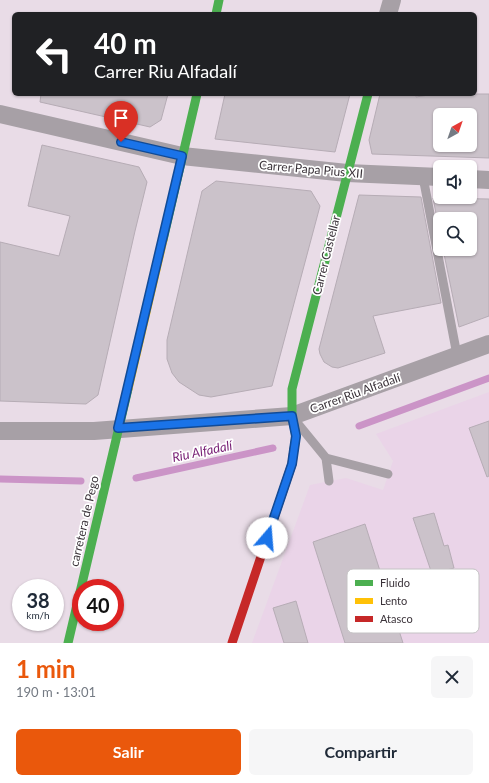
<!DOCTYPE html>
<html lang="es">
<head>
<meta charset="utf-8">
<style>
	body { margin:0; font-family:Lato,sans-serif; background:#f6f6f7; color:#1f2937; height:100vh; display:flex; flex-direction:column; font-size:15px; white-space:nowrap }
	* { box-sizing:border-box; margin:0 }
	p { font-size:13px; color:#747a83 }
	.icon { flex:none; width:22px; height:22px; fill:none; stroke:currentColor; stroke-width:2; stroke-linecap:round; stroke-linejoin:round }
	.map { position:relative; height:643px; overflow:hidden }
	.panel { display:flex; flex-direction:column; background:#fff; flex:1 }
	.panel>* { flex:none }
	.guide { position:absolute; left:12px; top:12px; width:465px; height:84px; border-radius:6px; box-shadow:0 1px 3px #0004; background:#202124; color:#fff; overflow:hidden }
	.needle { width:26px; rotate:40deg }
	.fabs { position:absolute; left:433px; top:108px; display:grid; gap:8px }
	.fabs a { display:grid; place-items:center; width:44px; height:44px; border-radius:6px; background:#fff; box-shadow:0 1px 3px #0004; font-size:20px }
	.speed { position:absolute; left:12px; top:579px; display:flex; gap:8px; font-size:20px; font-weight:700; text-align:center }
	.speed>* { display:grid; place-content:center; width:52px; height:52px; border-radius:50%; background:#fff; box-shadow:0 1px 3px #0004; line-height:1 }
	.speed small { font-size:10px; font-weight:400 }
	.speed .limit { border:6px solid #d22; background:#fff; color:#111 }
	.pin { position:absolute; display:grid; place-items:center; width:34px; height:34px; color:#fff; margin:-41px -17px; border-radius:50% 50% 50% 0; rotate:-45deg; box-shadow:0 0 4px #0007 }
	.pin .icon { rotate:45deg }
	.me { position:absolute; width:44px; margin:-22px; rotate:18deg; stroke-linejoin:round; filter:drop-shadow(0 0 3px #0008) }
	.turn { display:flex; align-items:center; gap:14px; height:84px; padding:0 16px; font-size:18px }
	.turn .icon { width:52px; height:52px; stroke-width:2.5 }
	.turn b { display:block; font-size:28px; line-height:34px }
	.round { display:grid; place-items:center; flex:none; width:42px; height:42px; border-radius:6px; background:#f6f6f7 }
	.summary { display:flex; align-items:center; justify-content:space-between; height:68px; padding:0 16px }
	h1 { font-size:24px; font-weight:700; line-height:30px; color:#ea580c }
	.button { display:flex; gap:8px; margin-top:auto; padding:8px 16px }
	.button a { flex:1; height:46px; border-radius:6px; background:#ea580c; color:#fff; font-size:16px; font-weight:700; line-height:46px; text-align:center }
	.button a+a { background:#f6f6f7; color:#1f2937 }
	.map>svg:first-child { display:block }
	.built { fill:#ead4e8 }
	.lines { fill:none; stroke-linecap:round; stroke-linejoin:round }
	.stream { stroke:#cb94c7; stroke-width:7 }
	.building { fill:#cbc2ca; stroke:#b6acb5; fill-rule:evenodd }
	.lane { stroke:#a7a0a6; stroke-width:9 }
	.street { stroke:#a7a0a6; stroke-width:18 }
	.fast { stroke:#4caf50; stroke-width:9 }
	.slow { stroke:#ffc107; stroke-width:9 }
	.jam { stroke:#c62828; stroke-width:9 }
	.route-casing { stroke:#114b97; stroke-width:10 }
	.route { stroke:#1a73e8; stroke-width:7 }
	.labels { text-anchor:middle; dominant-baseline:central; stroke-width:3.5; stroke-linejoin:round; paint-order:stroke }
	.street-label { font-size:12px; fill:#3a3239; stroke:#fff }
	.water-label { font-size:13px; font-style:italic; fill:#781f75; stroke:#fff }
	.key { fill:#fff; stroke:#c4c2c4; stroke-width:1 }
	.key-label { font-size:11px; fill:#3a3239 }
</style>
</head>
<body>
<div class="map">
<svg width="489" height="643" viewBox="0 0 489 643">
	<rect width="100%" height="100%" fill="#e9dce7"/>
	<path class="built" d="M489,392V643H252L310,485L346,478L383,490L393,461L376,434Z"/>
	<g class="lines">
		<g class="stream">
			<path d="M359,426L489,378"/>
			<path d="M136,478L273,448"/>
			<path d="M0,479L81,481"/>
		</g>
	</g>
	<g class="building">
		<path d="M41,94H168L161,120L150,127L40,102Z"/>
		<path d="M225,94H350L335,152L215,139Z"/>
		<path d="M380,94H416V97L435,94H489V158L372,154L369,140ZM440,115H470V145H440Z"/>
		<path d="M42,145L139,167L147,182L135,231L98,395L86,404L0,401V242L59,256L70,216L28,206Z"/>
		<path d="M216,181L311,191L320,206L272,386L211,397L199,395L179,382L172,373L167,359V340L202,191Z"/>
		<path d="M359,195L421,197L441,303L373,316L385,353L338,368L332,367L324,362L320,354L319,349Z"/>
		<path d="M433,198L489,199V316L459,327L443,249H470V219H440V234Z"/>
		<path d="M489,421V476L487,477L469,428Z"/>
		<path d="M434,513L444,546L448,545L454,568L432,574L413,518Z"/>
		<path d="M365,524L403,643H345L313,542Z"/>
		<path d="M296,601L308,643H284L273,608Z"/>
	</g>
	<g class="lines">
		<g class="lane">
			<path d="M423,177L457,355"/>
			<path d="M299,425L326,458L388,474"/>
			<path d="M326,458L329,481"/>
		</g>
		<g class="street">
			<path d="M388,14L392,0"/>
			<path d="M0,114L182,156L347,173L440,177"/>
			<path d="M470,179L489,180"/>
			<path d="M0,431H94L292,416L489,344"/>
		</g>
		<g class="fast">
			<path d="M216,14L219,0"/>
			<path d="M163,240L197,94"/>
			<path d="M294,449L296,436L292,416V389L368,94"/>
			<path d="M68,643L128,389"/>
		</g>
		<path class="slow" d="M128,389L163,240"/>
		<path class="jam" d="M232,643L292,464L294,449"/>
	</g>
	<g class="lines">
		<defs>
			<path id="route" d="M121,142L182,156L118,428L292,416L296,436L292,464L267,538"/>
		</defs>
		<use href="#route" class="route-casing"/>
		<use href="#route" class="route"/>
	</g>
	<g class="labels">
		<g class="street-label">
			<text transform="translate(311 169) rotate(5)">Carrer Papa Pius XII</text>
			<text transform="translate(326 255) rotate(-76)">Carrer Castellar</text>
			<text transform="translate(355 393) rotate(-20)">Carrer Riu Alfadalí</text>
			<text transform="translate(84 521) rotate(-77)">carretera de Pego</text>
		</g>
		<g class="water-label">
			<text transform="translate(202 451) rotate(-12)">Riu Alfadalí</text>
		</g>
	</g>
	<rect x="347" y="569" width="132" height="64" rx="6" class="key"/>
	<rect x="355" y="580" width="18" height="6" fill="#4caf50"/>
	<rect x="355" y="598" width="18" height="6" fill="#ffc107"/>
	<rect x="355" y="616" width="18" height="6" fill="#c62828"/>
	<g class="key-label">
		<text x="380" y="587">Fluido</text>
		<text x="380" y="605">Lento</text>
		<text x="380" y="623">Atasco</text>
	</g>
</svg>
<div class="fabs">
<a><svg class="needle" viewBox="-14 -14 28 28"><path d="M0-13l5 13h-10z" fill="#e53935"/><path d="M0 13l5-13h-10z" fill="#747a83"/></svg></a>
<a><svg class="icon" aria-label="sound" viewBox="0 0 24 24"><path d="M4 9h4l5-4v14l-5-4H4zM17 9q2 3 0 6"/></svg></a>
<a><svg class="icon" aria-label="search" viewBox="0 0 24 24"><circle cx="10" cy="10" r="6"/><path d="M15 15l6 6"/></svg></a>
</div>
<div class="speed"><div>38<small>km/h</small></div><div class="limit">40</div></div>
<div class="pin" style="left:121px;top:142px;background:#d93025"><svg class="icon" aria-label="arrive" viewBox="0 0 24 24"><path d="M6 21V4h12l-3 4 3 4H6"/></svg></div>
<svg class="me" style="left:267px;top:538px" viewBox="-20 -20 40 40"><circle r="19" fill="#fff"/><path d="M0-13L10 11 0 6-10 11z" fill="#1a73e8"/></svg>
<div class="guide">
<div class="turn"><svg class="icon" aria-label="left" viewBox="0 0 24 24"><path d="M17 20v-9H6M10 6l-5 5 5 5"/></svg><div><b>40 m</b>Carrer Riu Alfadalí</div></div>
</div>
</div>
<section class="panel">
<div class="summary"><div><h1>1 min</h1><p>190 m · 13:01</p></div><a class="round"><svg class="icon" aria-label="close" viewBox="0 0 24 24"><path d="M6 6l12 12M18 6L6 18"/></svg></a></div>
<div class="button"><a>Salir</a><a>Compartir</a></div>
</section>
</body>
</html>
